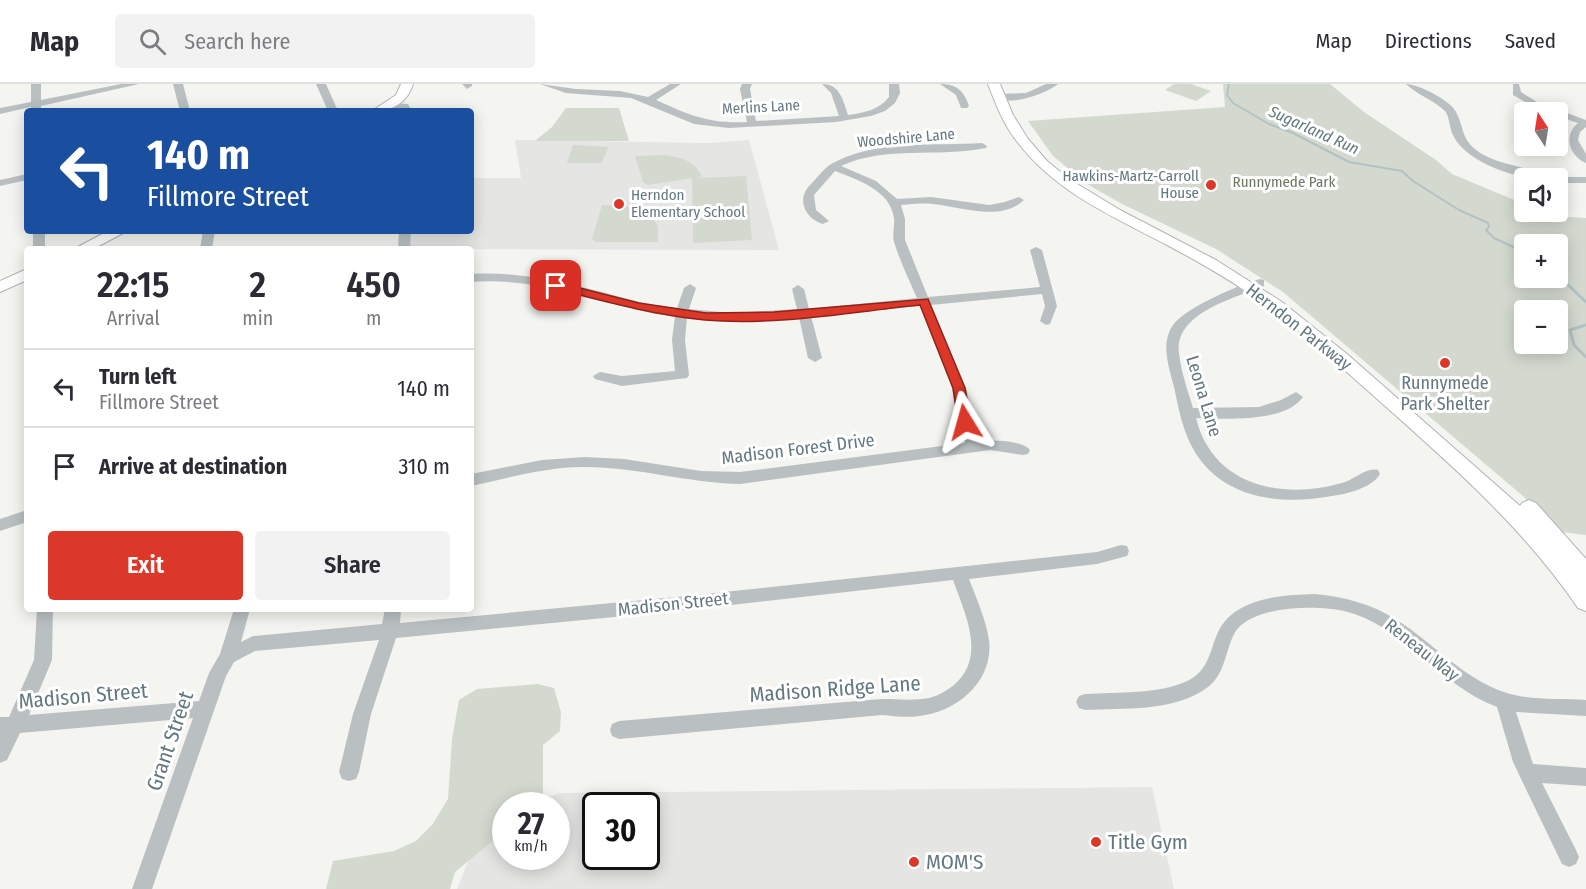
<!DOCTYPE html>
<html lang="en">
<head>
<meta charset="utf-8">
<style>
	body { margin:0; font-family:"Fira Sans Condensed",sans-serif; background:#f2f2f3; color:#2b2b33; height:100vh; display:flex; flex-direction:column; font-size:22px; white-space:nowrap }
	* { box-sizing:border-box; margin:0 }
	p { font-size:20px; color:#7c7c81 }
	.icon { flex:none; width:33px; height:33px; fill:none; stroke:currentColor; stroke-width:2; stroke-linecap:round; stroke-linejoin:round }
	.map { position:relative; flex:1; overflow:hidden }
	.panel { position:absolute; left:24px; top:162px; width:450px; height:366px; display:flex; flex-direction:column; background:#fff; border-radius:6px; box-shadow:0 3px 15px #0003 }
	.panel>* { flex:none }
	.hud { position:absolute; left:24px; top:24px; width:450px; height:126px; border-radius:6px; box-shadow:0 3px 15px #0003; background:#1a4fa0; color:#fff; overflow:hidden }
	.needle { width:39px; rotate:348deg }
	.controls { position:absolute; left:1514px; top:18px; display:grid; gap:12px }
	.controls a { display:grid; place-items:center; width:54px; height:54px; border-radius:6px; background:#fff; box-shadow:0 3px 15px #0003; font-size:30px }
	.speed { position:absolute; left:492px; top:708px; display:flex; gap:12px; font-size:30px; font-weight:700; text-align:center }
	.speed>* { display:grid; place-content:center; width:78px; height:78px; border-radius:50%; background:#fff; box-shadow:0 3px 15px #0003; line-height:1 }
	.speed small { font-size:15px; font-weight:400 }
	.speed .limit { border:3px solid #111; border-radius:9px; background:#fff; color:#111 }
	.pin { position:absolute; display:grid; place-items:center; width:51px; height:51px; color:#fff; margin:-26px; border-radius:12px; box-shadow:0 3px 9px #0006 }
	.me { position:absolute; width:66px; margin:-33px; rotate:352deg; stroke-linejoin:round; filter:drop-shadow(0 0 4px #0008) }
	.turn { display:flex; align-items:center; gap:21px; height:126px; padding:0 24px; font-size:27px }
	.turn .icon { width:78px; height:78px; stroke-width:2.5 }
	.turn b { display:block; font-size:42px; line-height:51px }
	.eta { display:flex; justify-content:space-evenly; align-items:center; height:102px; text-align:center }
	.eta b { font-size:36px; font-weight:600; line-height:42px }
	.cta { display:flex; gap:12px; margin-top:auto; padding:12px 24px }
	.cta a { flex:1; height:69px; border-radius:6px; background:#dc3829; color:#fff; font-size:24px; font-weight:600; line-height:69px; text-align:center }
	.cta a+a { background:#f2f2f3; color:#2b2b33 }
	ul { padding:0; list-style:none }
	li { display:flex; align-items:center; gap:18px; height:78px; padding:0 24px; border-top:2px solid #e1e1e2 }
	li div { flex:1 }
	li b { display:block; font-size:22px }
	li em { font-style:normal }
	header { display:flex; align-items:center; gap:36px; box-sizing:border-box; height:84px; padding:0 30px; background:#fff; border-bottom:2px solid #e1e1e2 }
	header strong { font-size:28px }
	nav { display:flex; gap:33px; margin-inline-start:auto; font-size:21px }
	.search { width:420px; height:54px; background:#f2f2f3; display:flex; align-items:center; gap:15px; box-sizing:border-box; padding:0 21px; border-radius:6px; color:#7c7c81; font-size:22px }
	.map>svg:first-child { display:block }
	.built { fill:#e5e5e4; fill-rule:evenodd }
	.green { fill:#d4d9d0; fill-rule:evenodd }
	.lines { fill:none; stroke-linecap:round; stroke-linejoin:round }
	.stream-far1 { stroke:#b2c2c4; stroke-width:2 }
	.stream { stroke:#b2c2c4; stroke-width:3 }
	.major-casing { stroke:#aeb4b7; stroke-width:2 }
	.minor { fill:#bac0c2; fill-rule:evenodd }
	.major { fill:#fff; fill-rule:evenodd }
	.route { fill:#dc3829; stroke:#8f241b; stroke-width:1.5 }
	.poi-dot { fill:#dc3829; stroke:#fff; stroke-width:2 }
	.labels { text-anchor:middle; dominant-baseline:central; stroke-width:6; stroke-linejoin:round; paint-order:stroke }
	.far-street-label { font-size:15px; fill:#647880; stroke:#fff }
	.far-poi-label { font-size:15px; fill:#647880; stroke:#fff; text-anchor:end }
	.far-park-label { font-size:15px; fill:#6a7863; stroke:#fff }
	.far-water-label { font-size:16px; font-style:italic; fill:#607a7e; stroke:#fff }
	.street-label { font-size:18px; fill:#647880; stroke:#fff }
	.poi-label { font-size:18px; fill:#647880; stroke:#fff }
	.near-street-label { font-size:21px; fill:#647880; stroke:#fff }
	.near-poi-label { font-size:21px; fill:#647880; stroke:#fff; text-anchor:start }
</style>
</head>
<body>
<header>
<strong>Map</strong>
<div class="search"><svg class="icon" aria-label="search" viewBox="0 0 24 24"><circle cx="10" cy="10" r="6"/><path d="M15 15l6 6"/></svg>Search here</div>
<nav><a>Map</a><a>Directions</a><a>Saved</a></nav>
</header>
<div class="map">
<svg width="1586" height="805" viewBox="0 0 1586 805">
	<rect width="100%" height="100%" fill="#f4f4f0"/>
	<g class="built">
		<path d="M515,56L709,59L749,56L779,166L410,165V147H471V94H521Z"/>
		<path d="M1152,703L1174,805H457L476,758L505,728L506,772H556V722L525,721L560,709ZM596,722H646V772H596Z"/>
	</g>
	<g class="green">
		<path d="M1174,0H1191L1211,7L1196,17L1165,6Z"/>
		<path d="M1223,0H1330L1364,28L1436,76L1452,90L1524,120V128H1541L1552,132L1586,134V451L1561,448L1524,413L1283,208L1216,165L1122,120L1087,100L1053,72L1028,37L1225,23ZM1524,160H1557V194H1524ZM1524,226H1557V260H1524Z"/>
		<path d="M566,24H619L629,57H535L552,43Z"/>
		<path d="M573,61L609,63L601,79H567Z"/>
		<path d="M664,71C680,73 696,77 702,93L696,94L746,92L752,156L693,159L692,94L648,101L643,98L635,72Z"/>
		<path d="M602,121C624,121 646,122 658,142V158H596L592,155Z"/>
		<path d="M538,600L554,604L561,628L560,647L543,661V721L506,722L505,747L455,788L450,805H326L333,777L394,767L416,757L432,741L448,715L452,655L459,616L477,605Z"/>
	</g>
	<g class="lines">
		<g class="stream-far1">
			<path d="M1229,0L1227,11L1233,19L1269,40L1293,49L1349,78L1402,87L1413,97L1459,126L1488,139L1489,143L1486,146L1494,154L1524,168"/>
			<path d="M1557,191L1564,198"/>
		</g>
		<g class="stream">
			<path d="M1563,196L1586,218"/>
			<path d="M1586,241L1570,246L1574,261L1586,273"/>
		</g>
		<defs>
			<g id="major">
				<path d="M401,0H413C407,20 391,27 372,27L396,11Z"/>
				<path d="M988,0H1000L1013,31L1028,55L1047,77L1069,95L1120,126L1216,176L1282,218L1347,270L1520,422L1522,419L1529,416L1536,419L1586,475V527L1578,524C1525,446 1456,385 1385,322C1348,289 1311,255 1271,225C1239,201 1203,180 1167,161C1114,133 1057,109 1019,60C1004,42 996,21 988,0Z"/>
				<path d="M108,147H127L93,165H74Z"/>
				<path d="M27,185V196L0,208V197Z"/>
			</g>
		</defs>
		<use href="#major" class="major-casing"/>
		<g class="minor">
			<path d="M31,0H41V16L121,0H139L41,22V27H31V23L0,30V24L31,18Z"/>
			<path d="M173,0H183L190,27H180Z"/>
			<path d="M316,0H326L338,27H328Z"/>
			<path d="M462,0H472V2L467,5Z"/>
			<path d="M540,0L576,5L620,7L648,13L670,0H681L656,16C689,31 709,40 747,38L740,5L742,0H752L750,5L756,37L839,32L831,9L822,0C840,0 843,16 848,31C863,29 879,26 889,13V0H899L900,9L895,19L885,27L871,32L836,38L729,44L694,40L631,14L566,9Z"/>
			<path d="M940,0C957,0 964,7 969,22L967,24H961L956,11Z"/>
			<path d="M1046,0H1058C1044,11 1008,23 993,13L998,10L1026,9Z"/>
			<path d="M1406,0C1418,0 1447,15 1454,25C1464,39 1460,53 1475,65C1495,82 1532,82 1547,94C1519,97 1468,79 1454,53C1449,45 1450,33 1445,27C1434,16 1417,11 1406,0Z"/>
			<path d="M1513,0H1519L1521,8L1537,18L1586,36V43L1580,48L1578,56L1586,70V79C1569,72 1563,51 1578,39L1557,32V28C1540,28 1527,19 1513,11Z"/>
			<path d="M390,19L408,20L412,27L387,24L385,22Z"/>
			<path d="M982,59L987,62L986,64C938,74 886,61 841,82L876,97L897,115L931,113L989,121L1005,118L1019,113L1024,116C1001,138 961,123 933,120C922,119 912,120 901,121L905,135V156L928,213L1040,203L1030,166L1036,163L1042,166L1057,222L1050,240L1046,241L1040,237L1045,222L1042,210L931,221L966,304L978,357C990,356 1023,356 1030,366L1028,370L1023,371L990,366L740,400C688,399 637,383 584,383C546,383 508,394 471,402V390L542,376L585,373L624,375L701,387L740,388L965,359L958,338L952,304L920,222L811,232L822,274L815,278L808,274L799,233L733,237L687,233L685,256L689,291L687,294L622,302L595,295L593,292L600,288L622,292L675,287L672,256L675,232L655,230C594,215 534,193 471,198V190C534,186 594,207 655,222L677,224L684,204L690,200L696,204L689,225L733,229L797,225L792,205L798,201L804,205L809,225L917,214C909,196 900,177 894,158C892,150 895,142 894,134C890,106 858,96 835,87L814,111L816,126L829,137L823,140C815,138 806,131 804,122C801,113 806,104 813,98C820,90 827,81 837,77C880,56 935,62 982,59Z"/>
			<path d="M27,90V96L0,102V96Z"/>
			<path d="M1557,93H1586V99H1557V94H1553Z"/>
			<rect x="33" y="147" width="12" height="18"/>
			<path d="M203,147H215L212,165H200Z"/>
			<path d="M399,147H411L410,165H398Z"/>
			<path d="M1260,195L1264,196V202C1235,214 1174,229 1179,269C1181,288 1188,307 1193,324L1259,323L1281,316L1296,308L1303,313C1285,339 1224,335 1196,334C1213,403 1284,417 1345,398C1356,394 1367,383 1378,386L1380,390C1372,404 1347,410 1332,412C1272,423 1208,412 1185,347C1180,333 1177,317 1174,303C1169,283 1160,260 1173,241C1185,224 1238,201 1260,195Z"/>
			<path d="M27,426V438L0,447V435Z"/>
			<path d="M1121,461L1127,462L1129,467L1127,472L1097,480L969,495C976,514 986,535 989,556C994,597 957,628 919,632C907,634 894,632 882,631L619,655L612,652L610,646L612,640L619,637L882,615C898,615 913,617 929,614C938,612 946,607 954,601C987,573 965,530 953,496L687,526L396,554L371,630L359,688L356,695L349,697L342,695L339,688L353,630L379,556L255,567L234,578L226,592L152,805H132L193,634L20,649L7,676L0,679V633H9L34,576L37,525H53L52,576L29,631L199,617L209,589L220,570L234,525H250L241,558L253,552L382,540L385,525H401L400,539L687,512L1097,468Z"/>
			<path d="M1315,510C1345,513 1372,520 1397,536C1433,559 1463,594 1504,608C1529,617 1559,614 1586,616V632L1516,628L1533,680L1586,684V702L1542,699L1576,766L1579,773L1576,780L1569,783L1562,780L1513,678L1497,623C1440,602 1402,540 1344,527C1316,521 1249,521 1234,550C1225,568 1225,590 1208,603C1176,628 1123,624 1085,626L1079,624L1076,618L1079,612L1085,610C1116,608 1168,611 1194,593C1208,583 1210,568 1216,553C1230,514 1279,511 1315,510Z"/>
		</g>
		<use href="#major" class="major"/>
	</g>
	<path class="route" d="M556,198L639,219L706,229L774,228L928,215L965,304L971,338L965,342L958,338L953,304L920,221C851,228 774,242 705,236C653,231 603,217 552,204V199Z"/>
	<g class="poi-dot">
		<circle cx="1211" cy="101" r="6"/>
		<circle cx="619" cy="120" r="6"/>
		<circle cx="1445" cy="279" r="6"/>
		<circle cx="1096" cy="758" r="6"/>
		<circle cx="914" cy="778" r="6"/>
	</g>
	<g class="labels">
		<g class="far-street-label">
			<text transform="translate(761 23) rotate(-3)">Merlins Lane</text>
			<text transform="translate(906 54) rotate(-5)">Woodshire Lane</text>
		</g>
		<g class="far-poi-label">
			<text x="1199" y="92">Hawkins-Martz-Carroll<tspan x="1199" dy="17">House</tspan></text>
			<text x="631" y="111" text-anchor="start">Herndon<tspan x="631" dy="17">Elementary School</tspan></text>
		</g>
		<g class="far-park-label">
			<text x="1284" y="98">Runnymede Park</text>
		</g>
		<g class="far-water-label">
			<text transform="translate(1314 46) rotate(24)">Sugarland Run</text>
		</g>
		<g class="street-label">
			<text transform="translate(1299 243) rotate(38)">Herndon Parkway</text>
			<text transform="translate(1204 312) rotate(73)">Leona Lane</text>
			<text transform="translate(798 365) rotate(-7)">Madison Forest Drive</text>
			<text transform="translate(673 520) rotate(-6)">Madison Street</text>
			<text transform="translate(1422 566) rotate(38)">Reneau Way</text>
		</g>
		<g class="poi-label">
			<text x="1445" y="299">Runnymede<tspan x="1445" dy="21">Park Shelter</tspan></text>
		</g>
		<g class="near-street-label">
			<text transform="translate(835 605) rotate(-4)">Madison Ridge Lane</text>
			<text transform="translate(83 612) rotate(-5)">Madison Street</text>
			<text transform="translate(170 657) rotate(-71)">Grant Street</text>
		</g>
		<g class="near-poi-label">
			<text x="1108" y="758">Title Gym</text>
			<text x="926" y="778">MOM'S</text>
		</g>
	</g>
</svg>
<div class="controls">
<a><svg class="needle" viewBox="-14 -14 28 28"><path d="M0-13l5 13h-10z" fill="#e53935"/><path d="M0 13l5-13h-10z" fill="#7c7c81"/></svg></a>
<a><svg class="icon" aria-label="sound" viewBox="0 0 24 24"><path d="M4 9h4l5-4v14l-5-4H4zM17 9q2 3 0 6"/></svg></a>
<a>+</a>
<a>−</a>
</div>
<div class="speed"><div>27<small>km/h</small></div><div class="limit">30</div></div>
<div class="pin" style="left:556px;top:202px;background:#d93025"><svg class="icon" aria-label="arrive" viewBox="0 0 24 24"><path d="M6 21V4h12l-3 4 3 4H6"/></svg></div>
<svg class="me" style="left:965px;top:338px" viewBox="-20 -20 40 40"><path d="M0-17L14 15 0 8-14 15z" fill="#dc3829" stroke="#fff" stroke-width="4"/></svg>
<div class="hud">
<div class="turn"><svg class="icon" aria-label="left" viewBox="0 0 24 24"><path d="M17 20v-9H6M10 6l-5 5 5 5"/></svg><div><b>140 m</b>Fillmore Street</div></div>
</div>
<section class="panel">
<div class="eta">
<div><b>22:15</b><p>Arrival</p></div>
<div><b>2</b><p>min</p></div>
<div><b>450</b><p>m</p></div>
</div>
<ul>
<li><svg class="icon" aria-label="left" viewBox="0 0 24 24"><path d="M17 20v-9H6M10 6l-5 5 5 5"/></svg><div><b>Turn left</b><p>Fillmore Street</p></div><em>140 m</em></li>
<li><svg class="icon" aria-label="arrive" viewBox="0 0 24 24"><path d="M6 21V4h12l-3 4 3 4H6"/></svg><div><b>Arrive at destination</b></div><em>310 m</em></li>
</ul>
<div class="cta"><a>Exit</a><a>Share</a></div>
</section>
</div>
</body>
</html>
